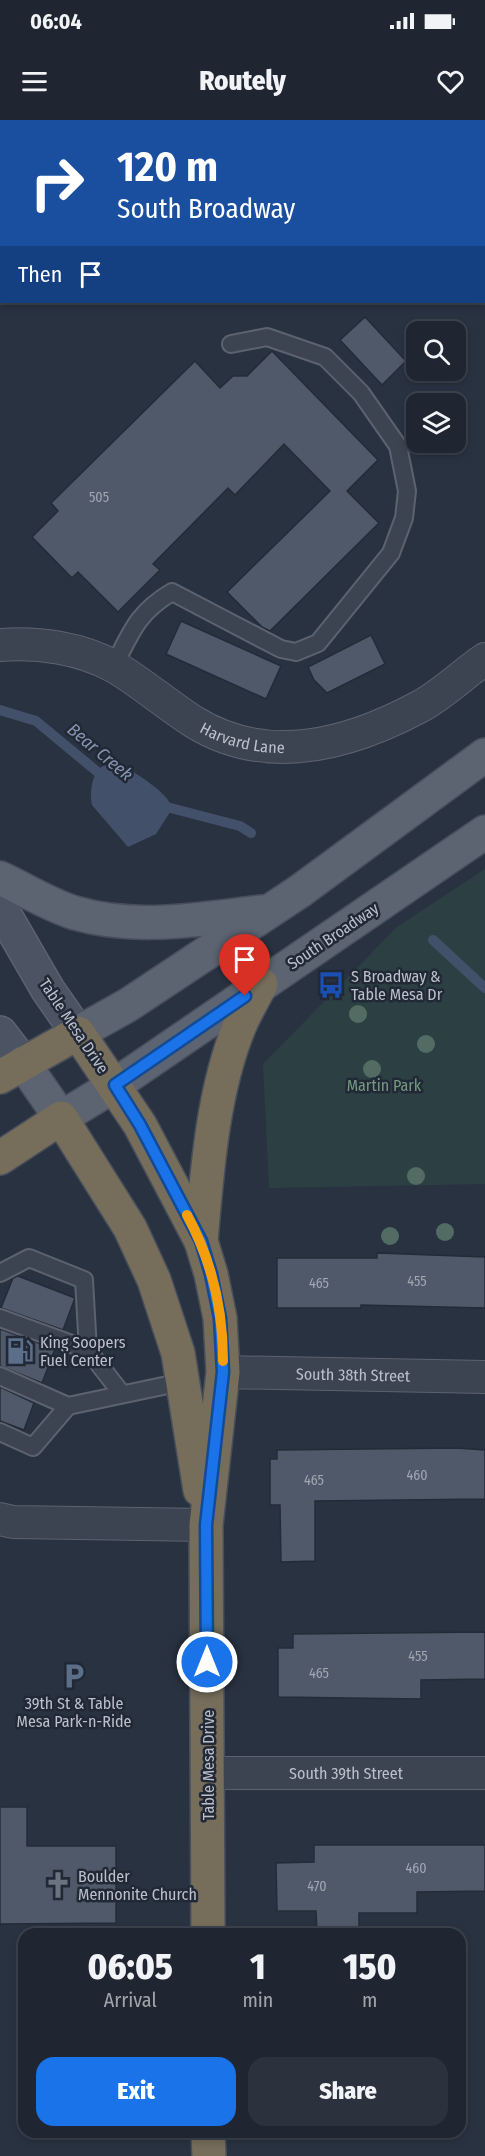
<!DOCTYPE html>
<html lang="en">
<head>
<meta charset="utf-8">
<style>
	body { margin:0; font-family:"Fira Sans Condensed",sans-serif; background:#2c323d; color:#f1f3f6; height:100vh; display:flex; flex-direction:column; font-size:22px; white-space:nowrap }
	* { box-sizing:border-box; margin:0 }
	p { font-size:20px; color:#a1a5ab }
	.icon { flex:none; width:33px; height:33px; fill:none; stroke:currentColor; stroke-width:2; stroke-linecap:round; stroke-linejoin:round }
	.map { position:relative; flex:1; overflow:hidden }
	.details { position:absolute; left:18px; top:1808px; width:448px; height:210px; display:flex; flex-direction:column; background:#1f2631; border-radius:18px; box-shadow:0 3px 9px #0003,0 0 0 2px #3c434d }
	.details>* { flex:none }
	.hud { position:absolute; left:0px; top:0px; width:486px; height:183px; box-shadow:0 3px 9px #0003,0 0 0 2px #3c434d; background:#1a4fa0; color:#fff; overflow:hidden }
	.controls { position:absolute; left:406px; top:201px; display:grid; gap:12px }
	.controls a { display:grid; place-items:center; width:60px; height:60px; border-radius:12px; background:#1f2631; box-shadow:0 3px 9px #0003,0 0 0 2px #3c434d; font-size:30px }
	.pin { position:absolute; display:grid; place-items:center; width:51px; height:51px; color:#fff; margin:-62px -26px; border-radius:50% 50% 50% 0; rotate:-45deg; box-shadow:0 0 6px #0007 }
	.pin .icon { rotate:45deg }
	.me { position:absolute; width:66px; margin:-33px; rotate:0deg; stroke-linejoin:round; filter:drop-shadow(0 0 4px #0008) }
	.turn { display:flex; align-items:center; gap:21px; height:126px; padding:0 18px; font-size:27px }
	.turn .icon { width:78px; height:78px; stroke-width:2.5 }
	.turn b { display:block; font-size:42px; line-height:51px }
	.then { display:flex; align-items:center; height:57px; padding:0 18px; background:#0003; gap:12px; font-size:22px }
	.eta { display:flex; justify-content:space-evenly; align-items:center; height:102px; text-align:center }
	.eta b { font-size:36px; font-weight:800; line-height:42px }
	.button { display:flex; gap:12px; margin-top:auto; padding:12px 18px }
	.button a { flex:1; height:69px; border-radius:18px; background:#1a73e8; color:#fff; font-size:24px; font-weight:800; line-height:69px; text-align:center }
	.button a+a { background:#2c323d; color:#f1f3f6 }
	.status { display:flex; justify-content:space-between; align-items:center; height:42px; padding:0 30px; background:#1f2631; direction:ltr }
	.status svg { height:16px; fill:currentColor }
	header { display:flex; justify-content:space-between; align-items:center; height:78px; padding:0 18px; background:#1f2631; font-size:27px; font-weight:800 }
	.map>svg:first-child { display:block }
	.green { fill:#2c4043 }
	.water { fill:#43506a }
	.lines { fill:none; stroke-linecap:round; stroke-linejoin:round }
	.stream { stroke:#43506a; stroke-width:10 }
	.building { fill:#505969; stroke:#242b38; stroke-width:1.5 }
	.lane-casing { stroke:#5c626e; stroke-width:20 }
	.street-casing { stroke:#5c626e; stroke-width:34 }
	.secondary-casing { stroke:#5c626e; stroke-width:36 }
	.primary-casing { stroke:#474d5a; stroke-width:36 }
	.highway-casing { stroke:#484f5b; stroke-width:36 }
	.lane { stroke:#3d4451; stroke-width:16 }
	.street { stroke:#3d4451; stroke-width:32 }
	.secondary { stroke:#4c5363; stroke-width:33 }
	.primary { stroke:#5c6371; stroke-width:33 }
	.highway { stroke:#766d5b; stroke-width:33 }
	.tree { fill:#526b63 }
	.route-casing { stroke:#114b97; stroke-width:15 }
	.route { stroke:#1a73e8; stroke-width:10 }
	.slow { stroke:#f59e0b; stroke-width:10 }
	.labels { text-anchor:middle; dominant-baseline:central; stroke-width:5; stroke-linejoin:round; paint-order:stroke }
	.number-label { font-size:14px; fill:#a0a6b2 }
	.street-label { font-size:16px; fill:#bbc0cb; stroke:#222936 }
	.poi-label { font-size:16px; fill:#bbc0cb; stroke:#222936; text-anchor:start }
	.park-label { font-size:16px; fill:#749a7f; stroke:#222936 }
	.water-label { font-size:18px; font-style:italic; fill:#8594af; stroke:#222936 }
</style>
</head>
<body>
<div class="status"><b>06:04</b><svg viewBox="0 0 49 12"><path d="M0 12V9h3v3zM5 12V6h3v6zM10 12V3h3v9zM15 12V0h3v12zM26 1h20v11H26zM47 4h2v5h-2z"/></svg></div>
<header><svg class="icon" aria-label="menu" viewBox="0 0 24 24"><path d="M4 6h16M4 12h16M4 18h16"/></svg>Routely<svg class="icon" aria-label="heart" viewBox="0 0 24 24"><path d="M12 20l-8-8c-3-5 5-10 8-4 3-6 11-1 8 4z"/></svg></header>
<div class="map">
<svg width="485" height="2036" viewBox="0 0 485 2036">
	<rect width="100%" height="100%" fill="#293241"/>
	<path class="green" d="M485,749V1064L269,1068L263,944L397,807Z"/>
	<path class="water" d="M117,642C131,651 170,672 172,689L156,714L128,727L92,685C89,667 93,642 117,642Z"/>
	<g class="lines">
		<g class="stream">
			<path d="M0,590L36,601L106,659"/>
			<path d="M159,685L240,706L251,713"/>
			<path d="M433,820L485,868"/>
		</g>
	</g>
	<g class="building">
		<path d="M365,197L406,241L382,265L340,220Z"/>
		<path d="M272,231L378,340L347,371L379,403L270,511L262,507L227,472L330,371L284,324L235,375L228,368L153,444L160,450L118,492L78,452L72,458L32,417L58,391L51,383L195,241L220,268L233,256H247Z"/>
		<path d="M181,501L281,546L266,579L166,534Z"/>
		<path d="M371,515L385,544L327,573L314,560L308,547Z"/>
		<path d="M377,1133L485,1137V1188L361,1185V1188H277V1138H377Z"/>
		<path d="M18,1156L75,1178L63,1210L1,1188L13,1158Z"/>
		<path d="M0,1209L55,1229L42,1263L0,1246Z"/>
		<path d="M0,1267L34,1283L24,1310L0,1301Z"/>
		<path d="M456,1328L485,1330V1379L315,1381V1441L281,1442L280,1385H270V1339H277V1330Z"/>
		<path d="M485,1512V1559L421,1560V1579L278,1577V1528H293V1514Z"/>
		<path d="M0,1687H27V1726H116V1803L0,1804Z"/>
		<path d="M314,1725H485V1771L417,1772V1793H359V1814H317L316,1791H277L276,1743L314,1742Z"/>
	</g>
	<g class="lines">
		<defs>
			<g id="lane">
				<path d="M114,546C131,512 138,492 172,472L281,529L296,532L318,523L391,433L404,398L407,371L398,326L361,273L325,237L267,217L231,224"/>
				<path d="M0,1153L29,1138L84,1160L88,1230"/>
				<path d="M0,1198L88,1230L122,1274"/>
				<path d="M0,1256L68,1286L182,1262"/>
				<path d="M0,1312L33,1327L68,1286"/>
			</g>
			<g id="street">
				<path id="s1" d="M0,525C38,522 81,528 115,547C142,563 167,585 194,602C267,647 348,625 419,587C442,575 463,554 485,539"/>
				<path id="s2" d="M223,1252L485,1257"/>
				<path d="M0,1399L13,1402L206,1405"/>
				<path id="s3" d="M208,1653H485"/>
			</g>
			<g id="secondary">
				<path d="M0,787L48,870L78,913"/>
				<path d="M0,913L23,943"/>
			</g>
			<g id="primary">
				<path d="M0,758C24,769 49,785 75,793C138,811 199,799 262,792"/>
				<path d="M78,913L128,885L300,771L485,635"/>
				<path d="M23,943L61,998L115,965L485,712"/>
			</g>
			<g id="highway">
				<path d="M0,957L78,913L140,1005L201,1121L211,1154L220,1198L223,1252L206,1405L208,1814"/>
				<path d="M0,1038L61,998L130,1108L154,1160L178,1233L200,1370"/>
				<path d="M201,1121C207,1051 213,969 240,905C246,891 254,878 261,864"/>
				<path d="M208,2012L209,2036"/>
			</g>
		</defs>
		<use href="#lane" class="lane-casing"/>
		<use href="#street" class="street-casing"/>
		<use href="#secondary" class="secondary-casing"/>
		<use href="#primary" class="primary-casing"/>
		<use href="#highway" class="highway-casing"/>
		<use href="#lane" class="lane"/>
		<use href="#street" class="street"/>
		<use href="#secondary" class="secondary"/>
		<use href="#primary" class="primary"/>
		<use href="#highway" class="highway"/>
	</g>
	<g class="tree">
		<circle cx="358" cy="894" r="9"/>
		<circle cx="426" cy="924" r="9"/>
		<circle cx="372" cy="949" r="9"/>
		<circle cx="416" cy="1056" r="9"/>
		<circle cx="445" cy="1112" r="9"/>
		<circle cx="390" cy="1116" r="9"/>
	</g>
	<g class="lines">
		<defs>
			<path id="route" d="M207,1542L206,1405L223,1252L220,1198L211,1154L201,1121L140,1005L115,965L245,876"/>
		</defs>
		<use href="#route" class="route-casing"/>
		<use href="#route" class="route"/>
		<path class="slow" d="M187,1095C211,1139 223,1190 223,1241"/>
	</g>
	<defs>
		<symbol id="bus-bare" viewBox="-9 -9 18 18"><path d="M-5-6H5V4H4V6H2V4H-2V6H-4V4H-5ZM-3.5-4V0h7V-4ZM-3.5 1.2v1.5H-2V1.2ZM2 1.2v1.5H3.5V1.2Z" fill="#1a4fb4" stroke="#222936" stroke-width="2.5" paint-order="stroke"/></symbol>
		<symbol id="fuel-bare" viewBox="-9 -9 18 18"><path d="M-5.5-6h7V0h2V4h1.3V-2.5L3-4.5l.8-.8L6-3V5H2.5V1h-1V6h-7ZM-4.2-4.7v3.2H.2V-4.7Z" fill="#5c6f8a" stroke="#222936" stroke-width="2.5" paint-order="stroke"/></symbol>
		<symbol id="parking-bare" viewBox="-9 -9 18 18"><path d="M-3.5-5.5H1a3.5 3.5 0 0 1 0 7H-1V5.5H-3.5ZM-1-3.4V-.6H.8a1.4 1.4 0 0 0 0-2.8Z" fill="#5c6f8a" stroke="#222936" stroke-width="2.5" paint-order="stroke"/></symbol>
		<symbol id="church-bare" viewBox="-9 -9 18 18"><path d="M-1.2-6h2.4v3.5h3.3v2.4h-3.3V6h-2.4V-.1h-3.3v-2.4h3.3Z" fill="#6b7280" stroke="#222936" stroke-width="2.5" paint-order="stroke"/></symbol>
	</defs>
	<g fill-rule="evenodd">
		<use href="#bus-bare" x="312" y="846" width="38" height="38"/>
		<use href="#fuel-bare" x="1" y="1212" width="38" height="38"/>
		<use href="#parking-bare" x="55" y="1537" width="38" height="38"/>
		<use href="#church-bare" x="39" y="1746" width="38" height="38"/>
	</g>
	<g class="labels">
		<g class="number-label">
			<text x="99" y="377">505</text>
			<text x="417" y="1161">455</text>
			<text x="319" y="1163">465</text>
			<text x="417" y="1355">460</text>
			<text x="314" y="1360">465</text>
			<text x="418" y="1536">455</text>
			<text x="319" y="1553">465</text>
			<text x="416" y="1748">460</text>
			<text x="317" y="1766">470</text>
		</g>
		<g class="street-label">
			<text stroke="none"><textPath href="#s1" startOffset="267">Harvard Lane</textPath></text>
			<text transform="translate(333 816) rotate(-34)">South Broadway</text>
			<text transform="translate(74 906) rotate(56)">Table Mesa Drive</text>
			<text stroke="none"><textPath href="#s2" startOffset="130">South 38th Street</textPath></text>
			<text transform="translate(208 1645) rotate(-90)">Table Mesa Drive</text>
			<text stroke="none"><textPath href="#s3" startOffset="138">South 39th Street</textPath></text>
		</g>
		<g class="poi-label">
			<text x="351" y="856">S Broadway &amp;<tspan x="351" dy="18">Table Mesa Dr</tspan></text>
			<text x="40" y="1222">King Soopers<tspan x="40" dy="18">Fuel Center</tspan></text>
			<text x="74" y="1583" text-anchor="middle">39th St &amp; Table<tspan x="74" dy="18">Mesa Park-n-Ride</tspan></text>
			<text x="78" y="1756">Boulder<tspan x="78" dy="18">Mennonite Church</tspan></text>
		</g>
		<g class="park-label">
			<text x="384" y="965">Martin Park</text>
		</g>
		<g class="water-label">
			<text transform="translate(100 632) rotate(40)">Bear Creek</text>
		</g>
	</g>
</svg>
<div class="controls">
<a><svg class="icon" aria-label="search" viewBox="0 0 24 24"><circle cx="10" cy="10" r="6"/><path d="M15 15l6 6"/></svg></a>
<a><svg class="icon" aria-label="layers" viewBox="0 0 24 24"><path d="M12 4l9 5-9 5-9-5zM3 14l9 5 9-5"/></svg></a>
</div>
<div class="pin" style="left:245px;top:876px;background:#d93025"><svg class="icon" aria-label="arrive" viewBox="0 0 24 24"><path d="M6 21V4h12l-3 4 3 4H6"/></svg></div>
<svg class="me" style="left:207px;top:1542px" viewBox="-20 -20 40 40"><circle r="17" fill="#1a73e8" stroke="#fff" stroke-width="3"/><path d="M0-11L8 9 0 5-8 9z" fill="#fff"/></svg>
<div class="hud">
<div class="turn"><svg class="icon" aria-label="right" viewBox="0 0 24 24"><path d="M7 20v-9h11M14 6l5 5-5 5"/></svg><div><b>120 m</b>South Broadway</div></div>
<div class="then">Then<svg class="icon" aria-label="arrive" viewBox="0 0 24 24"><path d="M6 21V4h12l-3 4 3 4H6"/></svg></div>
</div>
<section class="details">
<div class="eta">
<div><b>06:05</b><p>Arrival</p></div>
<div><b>1</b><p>min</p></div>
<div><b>150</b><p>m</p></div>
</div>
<div class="button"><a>Exit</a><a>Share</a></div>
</section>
</div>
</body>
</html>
